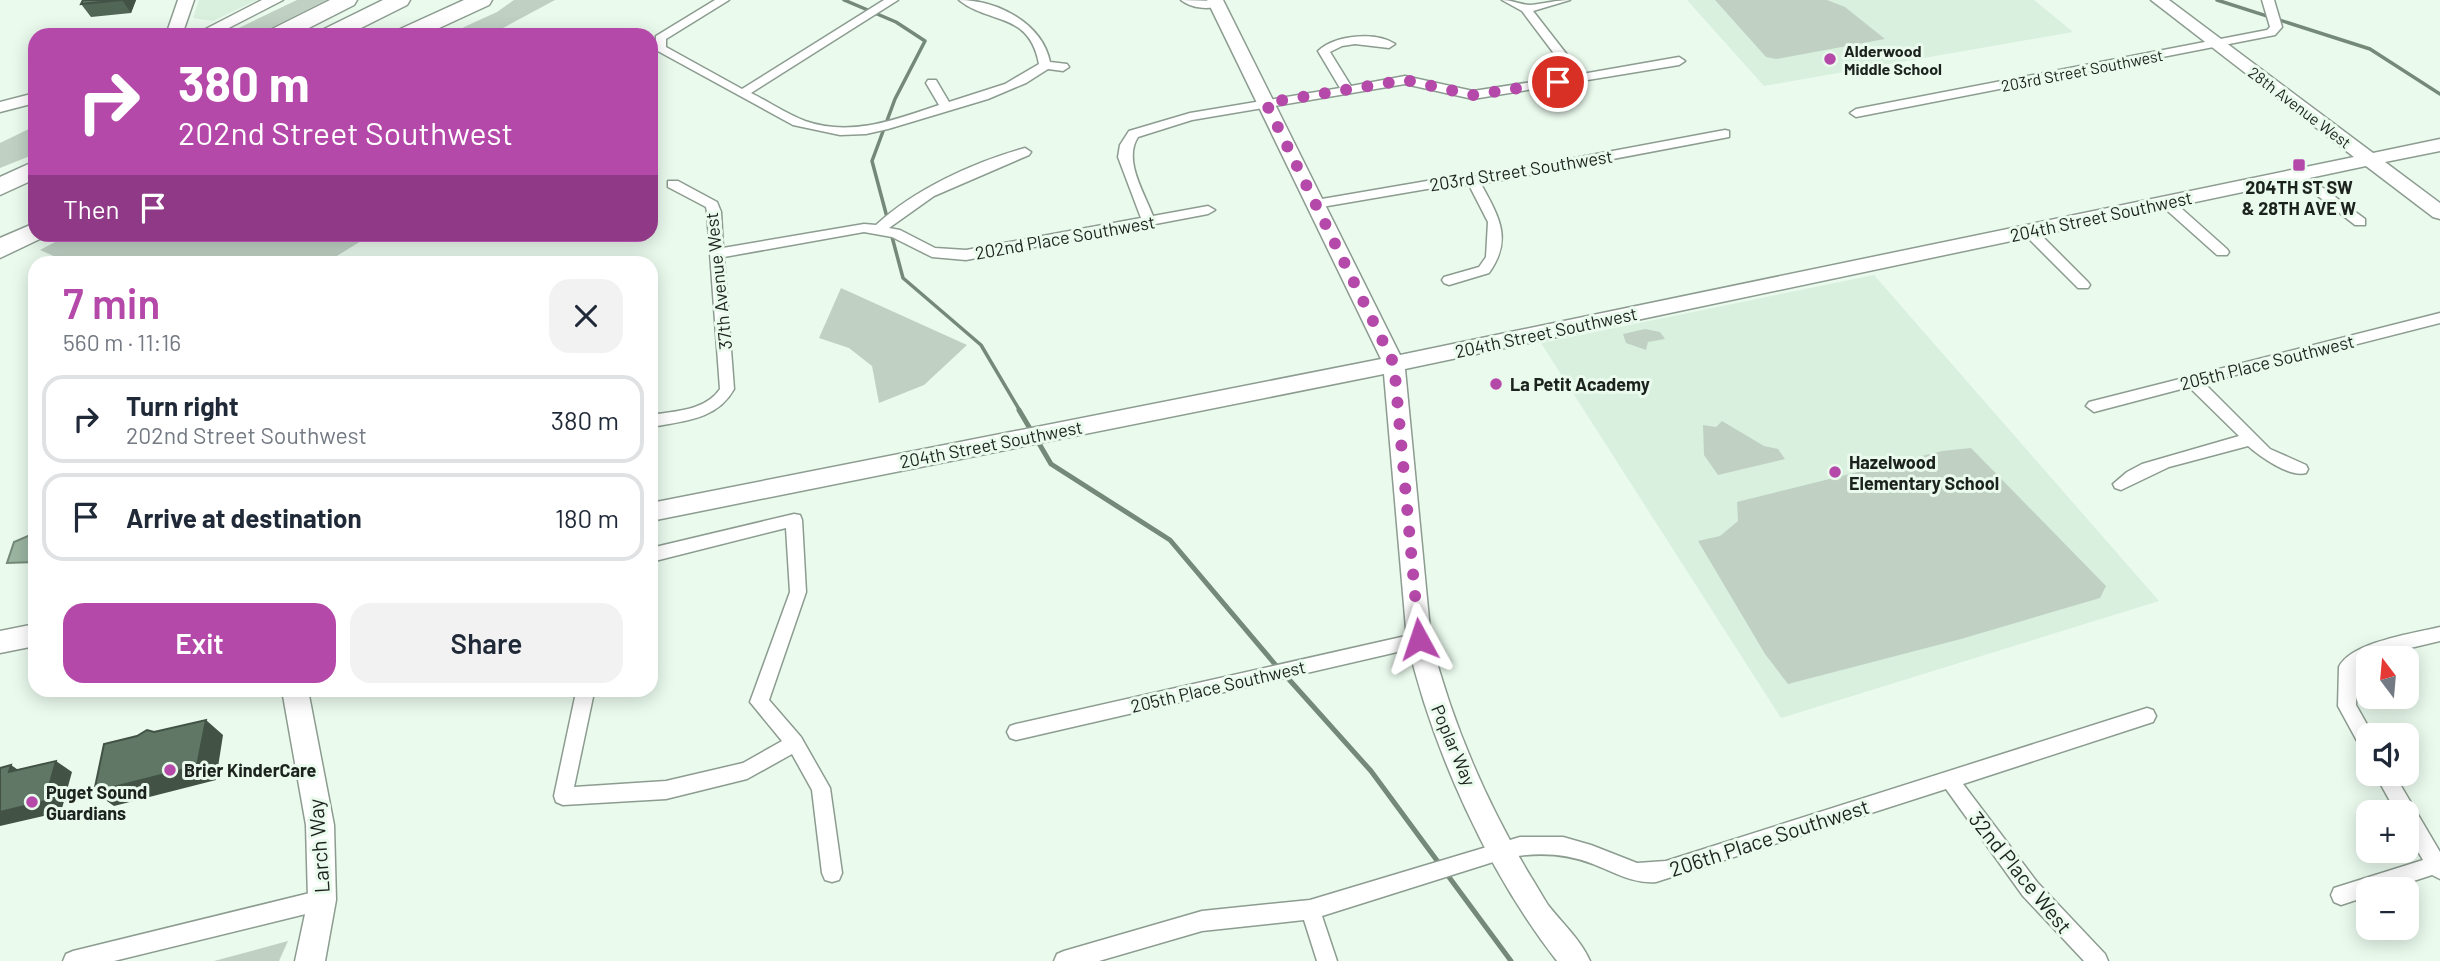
<!DOCTYPE html>
<html lang="en">
<head>
<meta charset="utf-8">
<style>
	body { margin:0; font-family:Barlow,sans-serif; background:#f2f2f3; color:#1f2937; height:100vh; display:flex; flex-direction:column; font-size:26px; white-space:nowrap }
	* { box-sizing:border-box; margin:0 }
	p { font-size:23px; color:#747a83 }
	.icon { flex:none; width:38px; height:38px; fill:none; stroke:currentColor; stroke-width:2; stroke-linecap:round; stroke-linejoin:round }
	.map { position:relative; flex:1; overflow:hidden }
	.side { position:absolute; left:28px; top:256px; width:630px; height:441px; display:flex; flex-direction:column; background:#fff; border-radius:21px; box-shadow:0 4px 18px #0003 }
	.side>* { flex:none }
	.hud { position:absolute; left:28px; top:28px; width:630px; height:214px; border-radius:21px; box-shadow:0 4px 18px #0003; background:#b549a9; color:#fff; overflow:hidden }
	.needle { width:46px; rotate:344deg }
	.controls { position:absolute; left:2356px; top:646px; display:grid; gap:14px }
	.controls a { display:grid; place-items:center; width:63px; height:63px; border-radius:14px; background:#fff; box-shadow:0 4px 18px #0003; font-size:35px }
	.pin { position:absolute; display:grid; place-items:center; width:60px; height:60px; color:#fff; margin:-30px; border:4px solid #fff; border-radius:50%; box-shadow:0 2px 7px #0007 }
	.me { position:absolute; width:77px; margin:-38px; rotate:355deg; stroke-linejoin:round; filter:drop-shadow(0 0 5px #0008) }
	.turn { display:flex; align-items:center; gap:24px; height:147px; padding:0 35px; font-size:32px }
	.turn .icon { width:91px; height:91px; stroke-width:2.5 }
	.turn b { display:block; font-size:49px; line-height:60px }
	.then { display:flex; align-items:center; height:66px; padding:0 35px; background:#0003; gap:14px; font-size:26px }
	.round { display:grid; place-items:center; flex:none; width:74px; height:74px; border-radius:21px; background:#f2f2f3 }
	.head { display:flex; align-items:center; justify-content:space-between; height:119px; padding:0 35px }
	h1 { font-size:42px; font-weight:600; line-height:52px; color:#b549a9 }
	.button { display:flex; gap:14px; margin-top:auto; padding:14px 35px }
	.button a { flex:1; height:80px; border-radius:21px; background:#b549a9; color:#fff; font-size:28px; font-weight:600; line-height:80px; text-align:center }
	.button a+a { background:#f2f2f3; color:#1f2937 }
	ul { padding:0; list-style:none }
	li { display:flex; align-items:center; gap:21px; height:88px; margin:0 14px 10px; padding:0 21px; border:4px solid #e0e1e3; border-radius:21px }
	li div { flex:1 }
	li b { display:block; font-size:26px }
	li em { font-style:normal }
	.map>svg:first-child { display:block }
	.built { fill:#d9f0de }
	.green { fill:#c0d1c4 }
	.water { fill:#9bb5a1; stroke:#758979; stroke-width:2 }
	.lines { fill:none; stroke-linecap:round; stroke-linejoin:round }
	.stream-far1 { stroke:#758979; stroke-width:3.5 }
	.stream { stroke:#758979; stroke-width:5 }
	.street-casing { stroke:#8c9c90; stroke-width:3 }
	.secondary-casing { stroke:#8c9c90; stroke-width:3 }
	.highway-casing { stroke:#8c9c90; stroke-width:3 }
	.street { fill:#fff; fill-rule:evenodd }
	.secondary { fill:#fff; fill-rule:evenodd }
	.highway { fill:#fff; fill-rule:evenodd }
	.wall { fill:#526656 }
	.shaded-wall { fill:#425346 }
	.building { fill:#5f7764; stroke:#425346; stroke-width:2 }
	.route { stroke:#b549a9; stroke-width:12; stroke-dasharray:0 21.6 }
	.poi-dot { fill:#b549a9; stroke:#eafaed; stroke-width:2.5 }
	.labels { text-anchor:middle; dominant-baseline:central; stroke-width:6; stroke-linejoin:round; paint-order:stroke }
	.far-poi-label { font-size:16px; font-weight:bold; fill:#1c221d; stroke:#eafaed; text-anchor:start }
	.far-street-label { font-size:16px; fill:#1c221d; stroke:#eafaed }
	.street-label { font-size:18px; fill:#1c221d; stroke:#eafaed }
	.poi-label { font-size:18px; font-weight:bold; fill:#1c221d; stroke:#eafaed; text-anchor:start }
	.near-street-label { font-size:21px; fill:#1c221d; stroke:#eafaed }
</style>
</head>
<body>
<div class="map">
<svg width="2440" height="961" viewBox="0 0 2440 961">
	<rect width="100%" height="100%" fill="#eafaed"/>
	<g class="built">
		<path d="M199,0H257L213,21L193,18Z"/>
		<path d="M1687,0H2034L2073,32L1764,86Z"/>
		<path d="M1874,275L2159,601L1781,718L1541,343Z"/>
	</g>
	<g class="green">
		<path d="M297,0H326L257,35H224Z"/>
		<path d="M514,0H555L490,35H455L464,27L497,12Z"/>
		<path d="M1715,0H1827L1845,7L1885,39L1776,59L1766,57Z"/>
		<path d="M35,126V154L0,168V143Z"/>
		<path d="M70,234H371V235L327,262H67L40,250Z"/>
		<path d="M841,288L967,345L924,385L879,403L872,366L849,348L819,338Z"/>
		<path d="M1645,329L1660,332L1665,339L1648,342L1646,350L1626,343L1623,334Z"/>
		<path d="M1722,421L1764,446L1778,449L1785,459L1718,475L1704,455L1703,425L1716,427Z"/>
		<path d="M1971,448L2106,586L2100,598L1961,639L1788,684L1765,654L1698,541L1720,536L1738,521L1737,502L1942,451Z"/>
		<path d="M288,941L279,961H214Z"/>
	</g>
	<path class="water" d="M35,533V562L7,563L14,542Z"/>
	<g class="lines">
		<g class="stream-far1">
			<path d="M844,0L896,22L925,41L895,99L872,161L888,221"/>
			<path d="M2217,0L2370,49L2440,94"/>
			<path d="M891,233L903,278L981,345L1020,411"/>
		</g>
		<g class="stream">
			<path d="M1019,410L1032,432"/>
			<path d="M1037,440L1051,464L1170,540L1279,669"/>
			<path d="M1285,675L1371,771L1441,866"/>
			<path d="M1446,873L1511,961"/>
		</g>
		<defs>
			<g id="street">
				<path d="M715,0H729L666,39V47L742,89L884,0H898L751,93C769,102 787,114 805,121C851,137 895,120 939,105L926,83L928,80H936L949,102L1005,84L1039,64C1029,11 990,25 959,0C997,0 1042,23 1050,62L1067,64L1069,67L1063,71L1048,69L1026,83L988,99L888,129L866,134L840,135L793,125L656,50V36Z"/>
				<path d="M1181,0L1215,1L1221,4C1210,11 1191,8 1181,0Z"/>
				<path d="M1502,0C1512,0 1522,5 1530,5C1543,4 1556,0 1570,0L1533,11L1582,74L1679,57L1685,61L1679,65L1473,99L1405,84L1192,120L1138,137C1123,160 1144,192 1153,216L1208,206L1215,210L1208,214L966,260L932,257L892,237L864,232L724,257L734,389C717,420 683,421 651,427V415C675,411 705,411 720,389L707,212L706,207L668,187V181H678L717,202L721,212L723,248L864,224L876,225C915,189 974,162 1025,148L1031,152L1029,155L934,196L889,228L900,230L935,248L966,250L1141,218L1118,157L1120,145L1129,131L1190,113L1340,88L1318,51C1334,35 1376,31 1395,44L1389,48L1355,44L1342,46L1330,52L1351,86L1405,76L1473,91L1571,76L1522,11Z"/>
				<path d="M2262,0H2274L2282,27L2275,35L1856,117L1850,113L1856,109L2267,30L2270,27Z"/>
				<path d="M1725,130L1729,131V137L1481,184C1499,217 1513,239 1489,273L1449,285L1444,283L1442,280L1444,277L1479,267L1486,257L1488,222L1469,185L1427,189L1316,208L1309,204L1316,200L1427,181L1473,177Z"/>
				<path d="M2300,171L2365,219V225H2355L2295,178V172Z"/>
				<path d="M2167,199L2172,200L2227,249L2229,252L2227,255H2217L2162,206L2160,203Z"/>
				<path d="M2029,227L2034,228L2088,282L2090,285L2088,288H2078L2024,234V228Z"/>
				<path d="M2440,313V323L2204,383L2270,449L2306,465L2308,469L2306,473C2290,478 2259,456 2248,446L2169,467L2121,490L2115,488L2113,484L2127,472L2142,464L2239,436L2189,387L2094,412L2086,406L2089,402Z"/>
				<path d="M794,514L800,515L802,520L806,592L769,700L801,737L830,788L842,873L839,880L832,882L825,880L822,873L812,790L792,754L747,779L666,799L563,805L556,802L554,796L575,697L573,690H591L593,697L574,787L666,781L743,763L782,741L750,702L790,592L786,528L651,562V548Z"/>
				<path d="M2440,627V641L2368,658V663L2357,671L2356,705L2373,735H2368V752L2362,750L2338,706L2339,667C2351,642 2415,633 2440,627Z"/>
				<path d="M1419,633L1425,635L1428,640L1425,645L1419,647L1016,740L1010,738L1007,732L1010,726L1016,724Z"/>
				<path d="M2147,708L2153,710L2156,716L2153,722L1963,784L2037,882L2105,954L2108,961H2084L2023,896L1946,789L1656,882C1633,884 1614,872 1593,864C1565,853 1536,852 1506,858L1322,916L1337,961H1317L1304,920L1202,931L1099,961H1054L1057,954L1064,951L1202,911L1310,900L1520,837H1563L1591,845L1637,863L1666,861Z"/>
				<path d="M2375,774H2394L2440,852V879L2432,875L2389,889H2368V896L2341,905L2334,902L2331,895L2334,888L2423,860L2406,831V812H2396Z"/>
				<path d="M322,890L329,893L332,900L329,907L322,910L114,961H63L66,954L73,951Z"/>
			</g>
			<g id="secondary">
				<path d="M178,0H194L182,35H166Z"/>
				<path d="M262,0H283L215,35H194Z"/>
				<path d="M1207,0H1223L1400,355L2354,157L2151,0H2169L2373,153L2440,139V151L2385,162L2440,203V219L2433,217L2366,166L1405,369L1431,640C1452,723 1487,804 1531,877C1537,886 1542,896 1548,905C1562,923 1581,940 1590,961H1557C1488,873 1432,749 1407,640L1384,374L651,521V503L1381,359Z"/>
				<path d="M35,93V103L0,112V102Z"/>
				<path d="M35,624V646L0,653V631Z"/>
				<path d="M282,690H308L334,825L336,900L325,961H295L308,900L306,825Z"/>
			</g>
			<g id="highway">
				<path d="M330,0H357L354,5L295,35H267L270,30Z"/>
				<path d="M383,0H410L407,5L347,35H319L322,30Z"/>
				<path d="M464,0H492L489,5L424,35H395L398,30Z"/>
				<path d="M35,161V179L0,195V177Z"/>
				<path d="M35,223V234H45L44,237L0,258V238Z"/>
			</g>
		</defs>
		<use href="#street" class="street-casing"/>
		<use href="#secondary" class="secondary-casing"/>
		<use href="#highway" class="highway-casing"/>
		<use href="#street" class="street"/>
		<use href="#secondary" class="secondary"/>
		<use href="#highway" class="highway"/>
	</g>
	<path class="wall" d="M83,0H136L131,13L91,17L81,4Z"/>
	<g class="shaded-wall">
		<path d="M122,0H136L131,13Z"/>
		<path d="M206,720L223,735L216,780L114,806L94,792Z"/>
		<path d="M56,761L72,772L61,812L0,826V812Z"/>
		<path d="M11,765L27,776L9,772Z"/>
	</g>
	<g class="building">
		<path d="M83,0H122L81,4Z"/>
		<path d="M206,720L197,766L94,792L104,744L137,736L147,730L154,732Z"/>
		<path d="M56,761L45,801L0,812V768L11,765L9,772Z"/>
	</g>
	<g class="lines">
		<path class="route" d="M1419,639L1394,364L1266,103L1405,80L1473,95L1558,82"/>
	</g>
	<g class="poi-dot">
		<circle cx="1830" cy="59" r="7"/>
		<rect x="2292" y="158" width="14" height="14" rx="3.5"/>
		<circle cx="1496" cy="384" r="7"/>
		<circle cx="1835" cy="472" r="7"/>
		<circle cx="170" cy="770" r="7"/>
		<circle cx="32" cy="802" r="7"/>
	</g>
	<g class="labels">
		<g class="far-poi-label">
			<text x="1844" y="50">Alderwood<tspan x="1844" dy="18">Middle School</tspan></text>
		</g>
		<g class="far-street-label">
			<text transform="translate(2082 70) rotate(-11)">203rd Street Southwest</text>
			<text transform="translate(2300 107) rotate(37)">28th Avenue West</text>
		</g>
		<g class="street-label">
			<text transform="translate(1521 170) rotate(-9)">203rd Street Southwest</text>
			<text transform="translate(2101 216) rotate(-12)">204th Street Southwest</text>
			<text transform="translate(1065 237) rotate(-10)">202nd Place Southwest</text>
			<text transform="translate(718 281) rotate(-96)">37th Avenue West</text>
			<text transform="translate(1546 332) rotate(-12)">204th Street Southwest</text>
			<text transform="translate(2267 362) rotate(-14)">205th Place Southwest</text>
			<text transform="translate(991 444) rotate(-11)">204th Street Southwest</text>
			<text transform="translate(1218 686) rotate(-13)">205th Place Southwest</text>
			<text transform="translate(1454 745) rotate(67)">Poplar Way</text>
		</g>
		<g class="poi-label">
			<text x="2299" y="187" text-anchor="middle">204TH ST SW<tspan x="2299" dy="21">&amp; 28TH AVE W</tspan></text>
			<text x="1510" y="384">La Petit Academy</text>
			<text x="1849" y="462">Hazelwood<tspan x="1849" dy="21">Elementary School</tspan></text>
			<text x="184" y="770">Brier KinderCare</text>
			<text x="46" y="792">Puget Sound<tspan x="46" dy="21">Guardians</tspan></text>
		</g>
		<g class="near-street-label">
			<text transform="translate(1769 837) rotate(-18)">206th Place Southwest</text>
			<text transform="translate(318 846) rotate(-94)">Larch Way</text>
			<text transform="translate(2021 872) rotate(51)">32nd Place West</text>
		</g>
	</g>
</svg>
<div class="controls">
<a><svg class="needle" viewBox="-14 -14 28 28"><path d="M0-13l5 13h-10z" fill="#e53935"/><path d="M0 13l5-13h-10z" fill="#747a83"/></svg></a>
<a><svg class="icon" aria-label="sound" viewBox="0 0 24 24"><path d="M4 9h4l5-4v14l-5-4H4zM17 9q2 3 0 6"/></svg></a>
<a>+</a>
<a>−</a>
</div>
<div class="pin" style="left:1558px;top:82px;background:#d93025"><svg class="icon" aria-label="arrive" viewBox="0 0 24 24"><path d="M6 21V4h12l-3 4 3 4H6"/></svg></div>
<svg class="me" style="left:1419px;top:639px" viewBox="-20 -20 40 40"><path d="M0-17L14 15 0 8-14 15z" fill="#b549a9" stroke="#fff" stroke-width="4"/></svg>
<div class="hud">
<div class="turn"><svg class="icon" aria-label="right" viewBox="0 0 24 24"><path d="M7 20v-9h11M14 6l5 5-5 5"/></svg><div><b>380 m</b>202nd Street Southwest</div></div>
<div class="then">Then<svg class="icon" aria-label="arrive" viewBox="0 0 24 24"><path d="M6 21V4h12l-3 4 3 4H6"/></svg></div>
</div>
<section class="side">
<div class="head"><div><h1>7 min</h1><p>560 m · 11:16</p></div><a class="round"><svg class="icon" aria-label="close" viewBox="0 0 24 24"><path d="M6 6l12 12M18 6L6 18"/></svg></a></div>
<ul>
<li><svg class="icon" aria-label="right" viewBox="0 0 24 24"><path d="M7 20v-9h11M14 6l5 5-5 5"/></svg><div><b>Turn right</b><p>202nd Street Southwest</p></div><em>380 m</em></li>
<li><svg class="icon" aria-label="arrive" viewBox="0 0 24 24"><path d="M6 21V4h12l-3 4 3 4H6"/></svg><div><b>Arrive at destination</b></div><em>180 m</em></li>
</ul>
<div class="button"><a>Exit</a><a>Share</a></div>
</section>
</div>
</body>
</html>
